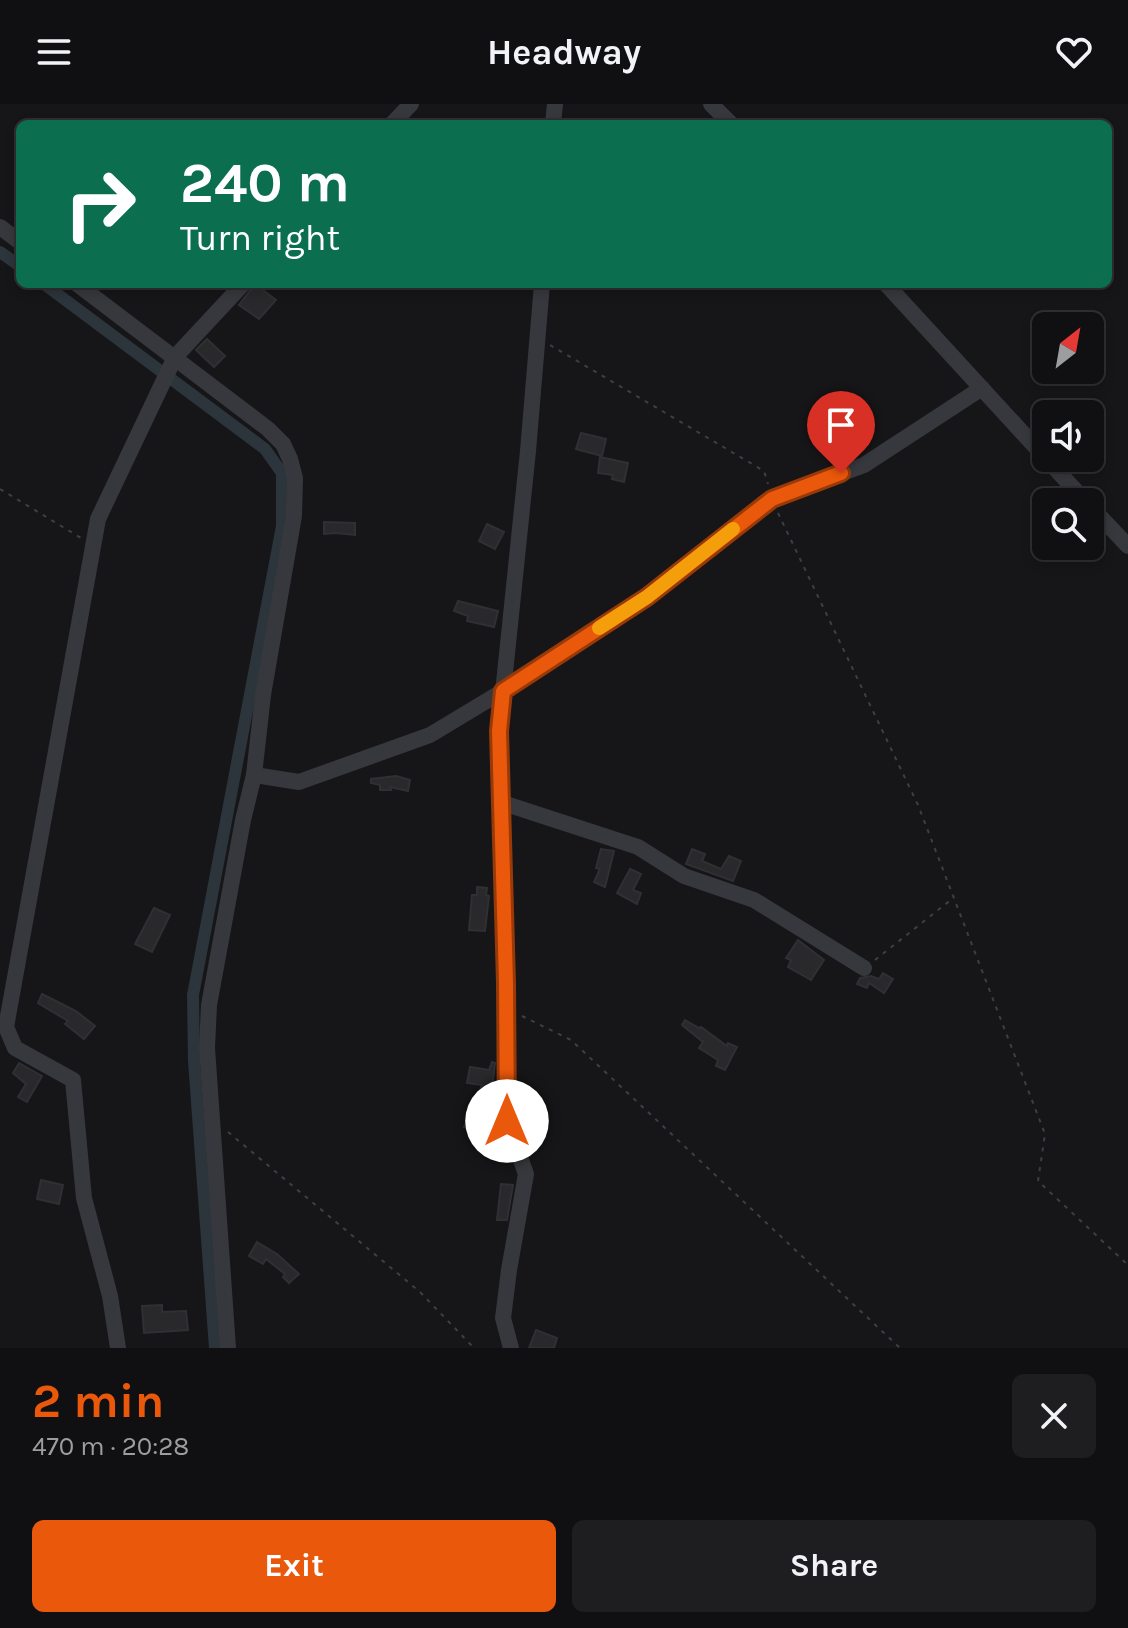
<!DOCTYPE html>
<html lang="en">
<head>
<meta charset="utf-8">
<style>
	body { margin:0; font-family:Karla,sans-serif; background:#1e1e20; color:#f1f3f6; height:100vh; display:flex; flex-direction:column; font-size:30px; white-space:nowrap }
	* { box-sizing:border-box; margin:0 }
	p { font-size:26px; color:#9c9d9f }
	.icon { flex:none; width:44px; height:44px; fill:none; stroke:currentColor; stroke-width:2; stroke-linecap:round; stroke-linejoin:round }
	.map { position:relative; height:1244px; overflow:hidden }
	.details { display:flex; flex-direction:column; background:#101012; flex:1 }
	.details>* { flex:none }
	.guide { position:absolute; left:16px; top:16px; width:1096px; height:168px; border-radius:12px; box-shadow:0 4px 12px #0003,0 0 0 2px #303032; background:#0b6e4f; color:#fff; overflow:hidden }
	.needle { width:52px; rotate:31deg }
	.buttons { position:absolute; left:1032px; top:208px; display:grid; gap:16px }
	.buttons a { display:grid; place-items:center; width:72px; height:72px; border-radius:12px; background:#101012; box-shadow:0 4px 12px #0003,0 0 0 2px #303032; font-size:40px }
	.pin { position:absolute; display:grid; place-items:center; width:68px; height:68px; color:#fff; margin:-82px -34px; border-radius:50% 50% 50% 0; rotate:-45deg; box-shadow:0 0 8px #0007 }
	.pin .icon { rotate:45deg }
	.me { position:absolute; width:88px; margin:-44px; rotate:0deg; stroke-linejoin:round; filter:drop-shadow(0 0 6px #0008) }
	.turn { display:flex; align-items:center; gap:28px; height:168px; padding:0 32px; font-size:36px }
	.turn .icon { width:104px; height:104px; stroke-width:2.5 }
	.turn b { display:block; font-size:56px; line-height:68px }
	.round { display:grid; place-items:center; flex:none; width:84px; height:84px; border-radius:12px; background:#1e1e20 }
	.summary { display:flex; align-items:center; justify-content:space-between; height:136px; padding:0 32px }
	h1 { font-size:48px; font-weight:700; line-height:60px; color:#ea580c }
	.action { display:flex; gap:16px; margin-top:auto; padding:16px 32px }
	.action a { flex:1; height:92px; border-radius:12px; background:#ea580c; color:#fff; font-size:32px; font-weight:700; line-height:92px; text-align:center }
	.action a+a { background:#1e1e20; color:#f1f3f6 }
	header { display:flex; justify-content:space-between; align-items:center; height:104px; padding:0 32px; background:#101012; font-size:36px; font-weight:700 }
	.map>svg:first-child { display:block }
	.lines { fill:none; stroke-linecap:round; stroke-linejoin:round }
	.canal { stroke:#2c353c; stroke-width:12 }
	.building { fill:#29292c; stroke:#303034; stroke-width:2 }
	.path { stroke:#3d3f44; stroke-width:2; stroke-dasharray:4 6; stroke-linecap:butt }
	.minor { stroke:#37383d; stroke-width:16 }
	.route-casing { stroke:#983908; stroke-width:20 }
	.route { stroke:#ea580c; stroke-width:14 }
	.slow { stroke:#f59e0b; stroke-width:14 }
</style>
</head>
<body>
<header><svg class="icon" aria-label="menu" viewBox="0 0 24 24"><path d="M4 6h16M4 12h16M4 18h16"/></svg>Headway<svg class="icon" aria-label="heart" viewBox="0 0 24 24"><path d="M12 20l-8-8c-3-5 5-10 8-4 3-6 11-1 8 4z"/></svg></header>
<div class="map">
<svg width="1128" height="1244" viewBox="0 0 1128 1244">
	<rect width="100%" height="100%" fill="#161618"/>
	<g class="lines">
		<g class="canal">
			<path d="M0,148L20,162"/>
			<path d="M44,180L265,345L282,369V422L193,891L194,957L215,1244"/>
		</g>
	</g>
	<g class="building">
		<path d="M255,180L276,196L259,215L239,201Z"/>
		<path d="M207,235L225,252L214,263L196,246Z"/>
		<path d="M581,329L606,335L602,352L576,345Z"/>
		<path d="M600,353L628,359L624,378L612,375L613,371L598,369Z"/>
		<path d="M324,418L355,419V431L336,429L324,430Z"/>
		<path d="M487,420L504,428L495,445L479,437Z"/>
		<path d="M458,497L498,507L494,523L467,517L468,512L454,507Z"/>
		<path d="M396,672L410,676L408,687L390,683L391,686H380V681L371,679V675Z"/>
		<path d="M601,745L614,747L605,783L594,778L600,765L596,764Z"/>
		<path d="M692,745L705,750L702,757L721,765L729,752L741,757L733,777L686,760Z"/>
		<path d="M630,765L641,770L633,786L641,789L637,800L617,789Z"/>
		<path d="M477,783L487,784L486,791L489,792L485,827L469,826L472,791H477Z"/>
		<path d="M154,804L170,811L152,848L135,840Z"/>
		<path d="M798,836L824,856L811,876L788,863L791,856L786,854Z"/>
		<path d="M883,869L893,875L884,889L869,879L867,884L857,880L860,874L871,872L879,875Z"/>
		<path d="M42,890L76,907L95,922L84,935L65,920L68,917L38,899Z"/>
		<path d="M685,916L699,924L701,923L727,942L728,939L737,943L725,966L716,962L718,956L699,944L703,938L682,921Z"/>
		<path d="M492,958L495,959L491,992L487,1002L483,1001L476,1026L464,1023L482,981L467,979L470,963L489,966Z"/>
		<path d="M19,959L42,972L27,998L18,993L26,980L13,969Z"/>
		<path d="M41,1076L63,1081L59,1100L37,1095Z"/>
		<path d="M501,1080L513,1081L507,1116H497Z"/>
		<path d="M257,1138L277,1150L299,1170L289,1179L283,1173L285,1170L266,1155L263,1160L249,1152Z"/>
		<path d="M162,1201V1208L186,1207L188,1226L144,1229L142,1202Z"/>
		<path d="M536,1226L557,1234L554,1244H529Z"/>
	</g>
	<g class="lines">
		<g class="path">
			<path d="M550,241L764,367L768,380"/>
			<path d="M0,385L81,434"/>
			<path d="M778,409L918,701L1045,1030L1038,1077L1128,1161"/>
			<path d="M875,856L952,795"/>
			<path d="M522,912L571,936L900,1244"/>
			<path d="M228,1028L420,1188L474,1244"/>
		</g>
		<g class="minor">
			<path d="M711,0L731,20"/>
			<path d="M392,20L411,0"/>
			<path d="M553,20L555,0"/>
			<path d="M0,123L20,138"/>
			<path d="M77,180L268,325L283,340L290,355L295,374L294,412L263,591L254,671L243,716L209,901L207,944L228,1244"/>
			<path d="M886,180L1086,398"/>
			<path d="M1090,402L1128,442"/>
			<path d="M254,671L299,678L430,631L503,587L647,493L772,395L864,361L982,284"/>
			<path d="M500,698L638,743L684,772L754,796L864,864"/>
			<path d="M118,1244L110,1192L84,1094L73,976L15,944L6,923L98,415L175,253L243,180"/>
			<path d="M511,1244L503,1214L509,1166L526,1070L507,1017L506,879L499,627L528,347L542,180"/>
		</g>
	</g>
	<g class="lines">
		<defs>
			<path id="route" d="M507,1017L506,879L499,627L503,587L647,493L772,395L841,369"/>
		</defs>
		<use href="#route" class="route-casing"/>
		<use href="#route" class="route"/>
		<path class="slow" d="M599,524L647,493L733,425"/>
	</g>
</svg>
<div class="buttons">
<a><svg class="needle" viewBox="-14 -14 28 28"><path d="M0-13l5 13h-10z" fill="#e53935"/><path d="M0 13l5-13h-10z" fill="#9c9d9f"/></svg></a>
<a><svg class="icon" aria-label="sound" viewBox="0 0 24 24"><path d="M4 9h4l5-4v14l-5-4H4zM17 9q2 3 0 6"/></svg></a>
<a><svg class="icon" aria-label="search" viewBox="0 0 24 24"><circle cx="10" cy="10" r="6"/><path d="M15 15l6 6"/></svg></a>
</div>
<div class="pin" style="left:841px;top:369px;background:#d93025"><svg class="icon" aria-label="arrive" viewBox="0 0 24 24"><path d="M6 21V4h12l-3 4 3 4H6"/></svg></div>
<svg class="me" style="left:507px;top:1017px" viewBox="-20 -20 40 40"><circle r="19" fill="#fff"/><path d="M0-13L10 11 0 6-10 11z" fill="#ea580c"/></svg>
<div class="guide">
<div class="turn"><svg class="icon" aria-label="right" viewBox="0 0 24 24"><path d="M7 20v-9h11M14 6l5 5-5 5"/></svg><div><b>240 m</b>Turn right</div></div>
</div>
</div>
<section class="details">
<div class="summary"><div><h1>2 min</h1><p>470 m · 20:28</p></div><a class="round"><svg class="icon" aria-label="close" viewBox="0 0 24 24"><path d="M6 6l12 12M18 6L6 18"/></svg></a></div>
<div class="action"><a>Exit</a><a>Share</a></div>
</section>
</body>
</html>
